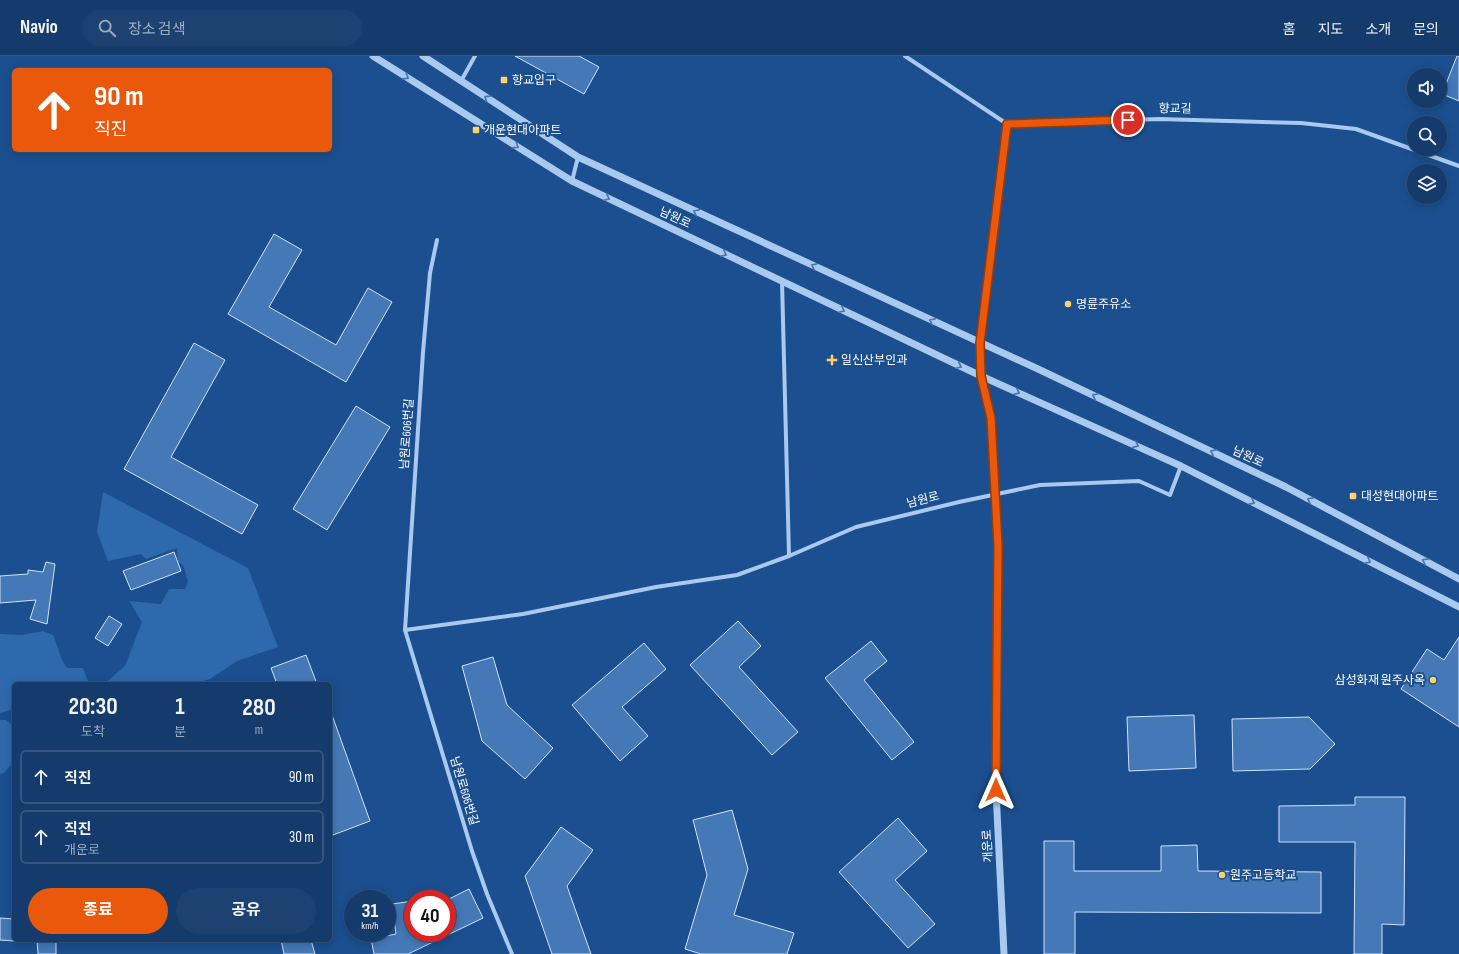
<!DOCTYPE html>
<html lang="ko">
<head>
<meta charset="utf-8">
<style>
	body { margin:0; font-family:"Sofia Sans Condensed","Noto Sans KR",sans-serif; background:#1d4271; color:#f1f3f6; height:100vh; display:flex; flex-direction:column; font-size:15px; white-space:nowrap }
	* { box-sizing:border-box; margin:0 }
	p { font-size:13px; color:#9dadc1 }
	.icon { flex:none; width:22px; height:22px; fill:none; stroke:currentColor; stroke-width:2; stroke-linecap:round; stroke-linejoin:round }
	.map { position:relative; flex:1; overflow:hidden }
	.side { position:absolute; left:12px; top:626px; width:320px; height:260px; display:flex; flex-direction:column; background:#143b6b; border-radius:6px; box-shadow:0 2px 10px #0003,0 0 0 1px #33557e }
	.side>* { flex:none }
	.top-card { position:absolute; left:12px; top:12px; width:320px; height:84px; border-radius:6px; box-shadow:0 2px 10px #0003,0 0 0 1px #33557e; background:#ea580c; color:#fff; overflow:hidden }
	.controls { position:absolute; left:1407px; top:12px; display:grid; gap:8px }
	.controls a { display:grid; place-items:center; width:40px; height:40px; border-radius:50%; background:#143b6b; box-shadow:0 2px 10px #0003,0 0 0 1px #33557e; font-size:20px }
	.speed { position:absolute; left:344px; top:834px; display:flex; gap:8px; font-size:20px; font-weight:700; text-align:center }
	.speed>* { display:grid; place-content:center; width:52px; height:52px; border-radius:50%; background:#143b6b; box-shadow:0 2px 10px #0003,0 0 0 1px #33557e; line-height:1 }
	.speed small { font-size:10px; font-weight:400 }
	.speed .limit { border:6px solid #d22; background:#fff; color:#111 }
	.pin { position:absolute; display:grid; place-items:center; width:34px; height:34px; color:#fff; margin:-17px; border:2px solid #fff; border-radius:50%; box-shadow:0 1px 4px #0007 }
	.me { position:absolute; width:44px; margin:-22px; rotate:0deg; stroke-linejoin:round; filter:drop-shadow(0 0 3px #0008) }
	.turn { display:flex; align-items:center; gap:14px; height:84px; padding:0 16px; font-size:18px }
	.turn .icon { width:52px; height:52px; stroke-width:2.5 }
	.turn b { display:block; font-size:28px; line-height:34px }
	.eta { display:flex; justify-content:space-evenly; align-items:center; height:68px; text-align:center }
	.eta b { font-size:24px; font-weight:700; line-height:28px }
	.action { display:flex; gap:8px; margin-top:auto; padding:8px 16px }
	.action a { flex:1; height:46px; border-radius:24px; background:#ea580c; color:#fff; font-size:16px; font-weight:700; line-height:46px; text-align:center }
	.action a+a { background:#1d4271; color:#f1f3f6 }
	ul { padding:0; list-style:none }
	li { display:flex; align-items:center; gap:12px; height:54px; margin:0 8px 6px; padding:0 8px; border:2px solid #33557e; border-radius:6px }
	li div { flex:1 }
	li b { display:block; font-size:15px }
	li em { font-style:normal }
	header { display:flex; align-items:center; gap:24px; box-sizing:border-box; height:56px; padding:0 20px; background:#143b6b; border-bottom:1px solid #33557e }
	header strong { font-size:19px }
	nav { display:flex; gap:22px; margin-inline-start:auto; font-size:14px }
	.search { width:280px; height:36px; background:#1d4271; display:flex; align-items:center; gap:10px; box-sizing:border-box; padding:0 14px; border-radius:22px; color:#9dadc1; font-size:15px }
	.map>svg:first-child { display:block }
	.green { fill:#2e69ad }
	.building { fill:#4478b7; stroke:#cfe3fa }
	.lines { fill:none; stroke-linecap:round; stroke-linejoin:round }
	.minor { stroke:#a9c9ee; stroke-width:4 }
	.tertiary { stroke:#a9c9ee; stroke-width:7 }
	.tertiary-bridge { stroke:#a9c9ee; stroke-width:7 }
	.oneway { stroke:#4674ac }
	.route-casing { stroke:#983908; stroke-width:10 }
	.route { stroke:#ea580c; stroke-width:7 }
	.poi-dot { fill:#ffd166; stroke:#1b4f8f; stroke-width:1.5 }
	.labels { text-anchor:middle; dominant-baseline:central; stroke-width:4; stroke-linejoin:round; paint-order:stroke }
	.poi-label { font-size:12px; fill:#fff; stroke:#1b4f8f; text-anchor:start }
	.street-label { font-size:12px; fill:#fff; stroke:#1b4f8f }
</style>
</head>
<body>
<header>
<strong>Navio</strong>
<div class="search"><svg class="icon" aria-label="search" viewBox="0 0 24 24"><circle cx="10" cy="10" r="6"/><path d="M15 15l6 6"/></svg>장소 검색</div>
<nav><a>홈</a><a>지도</a><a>소개</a><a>문의</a></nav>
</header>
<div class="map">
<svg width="1459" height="898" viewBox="0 0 1459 898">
	<rect width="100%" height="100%" fill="#1b4f8f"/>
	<g class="green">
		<path d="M103,436L248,512L278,591L237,605L210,623L193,628H104L125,610L142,566L129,545L161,548L169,533H185L188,525L183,509L178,506L177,492L146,503L141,498L108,505L97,476Z"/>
		<path d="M43,575L53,579C58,589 61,607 68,612H83L89,628H14V653L0,657V578L22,579Z"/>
		<path d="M6,664L14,671V705L4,717L0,718V664Z"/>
	</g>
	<g class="building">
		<path d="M515,0H579L599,11L584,38Z"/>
		<path d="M1457,0H1459V45L1442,38Z"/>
		<path d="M274,178L302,194L269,251L336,289L368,232L392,246L346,326L228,258Z"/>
		<path d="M194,287L225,304L171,401L258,449L242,478L124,413Z"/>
		<path d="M356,350L390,371L327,474L293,453Z"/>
		<path d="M174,496L181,515L131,534L123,515Z"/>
		<path d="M46,506L55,508L47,568L30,563L36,544L0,547V520L28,518V514L43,516Z"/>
		<path d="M109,560L122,568L108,590L95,582Z"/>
		<path d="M738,565L761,590L739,611L798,676L772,699L690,609Z"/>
		<path d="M1459,581V671L1401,633L1427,593L1444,604Z"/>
		<path d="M871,585L887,605L864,624L914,686L892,704L825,622Z"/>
		<path d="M644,587L666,613L622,651L648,680L620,705L572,649Z"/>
		<path d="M306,599L317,628H277L271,612Z"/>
		<path d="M493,601L507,649L553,692L525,723L482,685L462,610Z"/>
		<path d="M332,659L370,765L333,779L330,771V660Z"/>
		<path d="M1194,659L1196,712L1129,715L1127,661Z"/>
		<path d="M1309,661L1335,688L1310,713L1233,715L1232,663Z"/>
		<path d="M1355,741H1405L1404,869L1382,868V898H1354L1355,786H1279V750L1355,749Z"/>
		<path d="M732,754L748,813L734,859L794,877L787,898H701L685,893L707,819L693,764Z"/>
		<path d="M898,762L927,795L895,824L935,868L908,892L839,816Z"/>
		<path d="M561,771L593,794L567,830L591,898H552L525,820Z"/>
		<path d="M1044,785H1074V815H1161V790L1197,789L1198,815L1321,816V857L1075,856V898H1044Z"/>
		<path d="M469,833L483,862L408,898H374L371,883L396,878L392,848L413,845V877H447V844Z"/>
		<path d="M0,862L14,863V885L0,884Z"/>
		<path d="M37,884H56V898H38Z"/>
		<path d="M281,884H311L315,898H284Z"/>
	</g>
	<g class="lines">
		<g class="minor">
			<path d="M905,0L1007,68L1159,63L1301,67L1356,73L1459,110"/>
			<path d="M461,25L475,0"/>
			<path d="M572,125L578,101"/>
			<path d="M437,184L430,217L423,296L405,574L472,795L487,838L512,898"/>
			<path d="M782,225L789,500"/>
			<path d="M405,574L523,558L656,531L737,519L789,500L856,471L959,446L1040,429L1139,425L1170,439L1181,410"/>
		</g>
		<g class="tertiary">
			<path d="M373,0L572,125L981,320L1181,410L1459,551"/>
			<path d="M423,0L578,101L1038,313L1286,431L1459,523"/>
			<path d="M994,410L991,362L981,320L980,287L1007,68"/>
			<path d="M997,489L996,735L1004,898"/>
		</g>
		<path class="tertiary-bridge" d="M994,410L997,489"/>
	</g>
	<defs><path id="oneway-chevron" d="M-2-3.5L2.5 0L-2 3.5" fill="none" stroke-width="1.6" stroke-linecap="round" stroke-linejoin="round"/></defs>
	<g class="oneway">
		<use href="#oneway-chevron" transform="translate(406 21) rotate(32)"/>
		<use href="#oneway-chevron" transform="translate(487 42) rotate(-147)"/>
		<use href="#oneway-chevron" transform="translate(516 90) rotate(32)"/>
		<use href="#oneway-chevron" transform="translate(607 142) rotate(25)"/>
		<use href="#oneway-chevron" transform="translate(696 156) rotate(-155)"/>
		<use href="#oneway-chevron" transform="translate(724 198) rotate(25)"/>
		<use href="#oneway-chevron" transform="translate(814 210) rotate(-155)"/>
		<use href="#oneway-chevron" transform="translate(842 254) rotate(25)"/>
		<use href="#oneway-chevron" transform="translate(932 265) rotate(-155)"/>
		<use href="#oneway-chevron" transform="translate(959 310) rotate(25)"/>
		<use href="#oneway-chevron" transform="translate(1017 336) rotate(24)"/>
		<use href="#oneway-chevron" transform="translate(1095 340) rotate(-155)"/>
		<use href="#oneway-chevron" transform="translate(1136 389) rotate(24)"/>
		<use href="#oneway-chevron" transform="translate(1213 396) rotate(-155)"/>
		<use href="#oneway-chevron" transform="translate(1310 444) rotate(-152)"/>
		<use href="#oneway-chevron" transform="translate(1252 446) rotate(27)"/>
		<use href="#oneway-chevron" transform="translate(1368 505) rotate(27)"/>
		<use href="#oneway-chevron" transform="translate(1425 505) rotate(-152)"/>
	</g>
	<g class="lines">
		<defs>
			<path id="route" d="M996,734L998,489L991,362L981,320L980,287L1007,68L1128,64"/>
		</defs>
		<use href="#route" class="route-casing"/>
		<use href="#route" class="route"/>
	</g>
	<g class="poi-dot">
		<rect x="500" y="20" width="8" height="8" rx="2"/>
		<rect x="472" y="70" width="8" height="8" rx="2"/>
		<circle cx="1068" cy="248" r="4"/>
		<path d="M830 298h4v4h4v4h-4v4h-4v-4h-4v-4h4z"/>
		<rect x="1349" y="436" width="8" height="8" rx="2"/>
		<circle cx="1433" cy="624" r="4"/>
		<circle cx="1222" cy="819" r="4"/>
	</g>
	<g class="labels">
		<g class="poi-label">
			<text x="512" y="24">향교입구</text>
			<text x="484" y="74">개운현대아파트</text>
			<text x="1076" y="248">명륜주유소</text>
			<text x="841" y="304">일신산부인과</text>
			<text x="1361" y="440">대성현대아파트</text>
			<text x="1425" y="624" text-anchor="end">삼성화재 원주사옥</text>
			<text x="1230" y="819">원주고등학교</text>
		</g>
		<g class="street-label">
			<text transform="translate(1175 53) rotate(1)">향교길</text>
			<text transform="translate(675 162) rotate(25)">남원로</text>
			<text transform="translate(407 378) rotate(-86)">남원로606번길</text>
			<text transform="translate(1248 401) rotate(25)">남원로</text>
			<text transform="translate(923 444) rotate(-14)">남원로</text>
			<text transform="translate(464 735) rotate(73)">남원로606번길</text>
			<text transform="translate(988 790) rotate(-93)">개운로</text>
		</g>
	</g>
</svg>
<div class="controls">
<a><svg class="icon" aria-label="sound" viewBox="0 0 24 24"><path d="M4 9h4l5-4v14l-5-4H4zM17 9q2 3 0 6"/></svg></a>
<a><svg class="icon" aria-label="search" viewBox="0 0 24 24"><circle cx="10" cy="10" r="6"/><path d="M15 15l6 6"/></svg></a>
<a><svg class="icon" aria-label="layers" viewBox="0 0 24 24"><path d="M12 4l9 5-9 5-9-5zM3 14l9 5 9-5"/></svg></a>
</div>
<div class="speed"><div>31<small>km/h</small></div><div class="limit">40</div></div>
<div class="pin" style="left:1128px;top:64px;background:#d93025"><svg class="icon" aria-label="arrive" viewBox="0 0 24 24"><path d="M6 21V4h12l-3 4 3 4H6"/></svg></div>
<svg class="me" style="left:996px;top:734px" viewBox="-20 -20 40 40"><path d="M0-17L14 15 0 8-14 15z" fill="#ea580c" stroke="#fff" stroke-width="4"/></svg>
<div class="top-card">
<div class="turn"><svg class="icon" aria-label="ahead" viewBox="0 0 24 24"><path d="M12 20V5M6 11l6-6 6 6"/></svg><div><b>90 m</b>직진</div></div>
</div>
<section class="side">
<div class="eta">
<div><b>20:30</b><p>도착</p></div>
<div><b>1</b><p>분</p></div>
<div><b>280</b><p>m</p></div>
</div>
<ul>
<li><svg class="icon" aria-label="ahead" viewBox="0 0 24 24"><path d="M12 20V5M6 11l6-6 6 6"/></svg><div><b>직진</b></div><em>90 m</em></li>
<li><svg class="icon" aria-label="ahead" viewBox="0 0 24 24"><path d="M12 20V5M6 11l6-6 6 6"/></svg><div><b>직진</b><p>개운로</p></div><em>30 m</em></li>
</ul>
<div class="action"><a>종료</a><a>공유</a></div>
</section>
</div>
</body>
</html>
